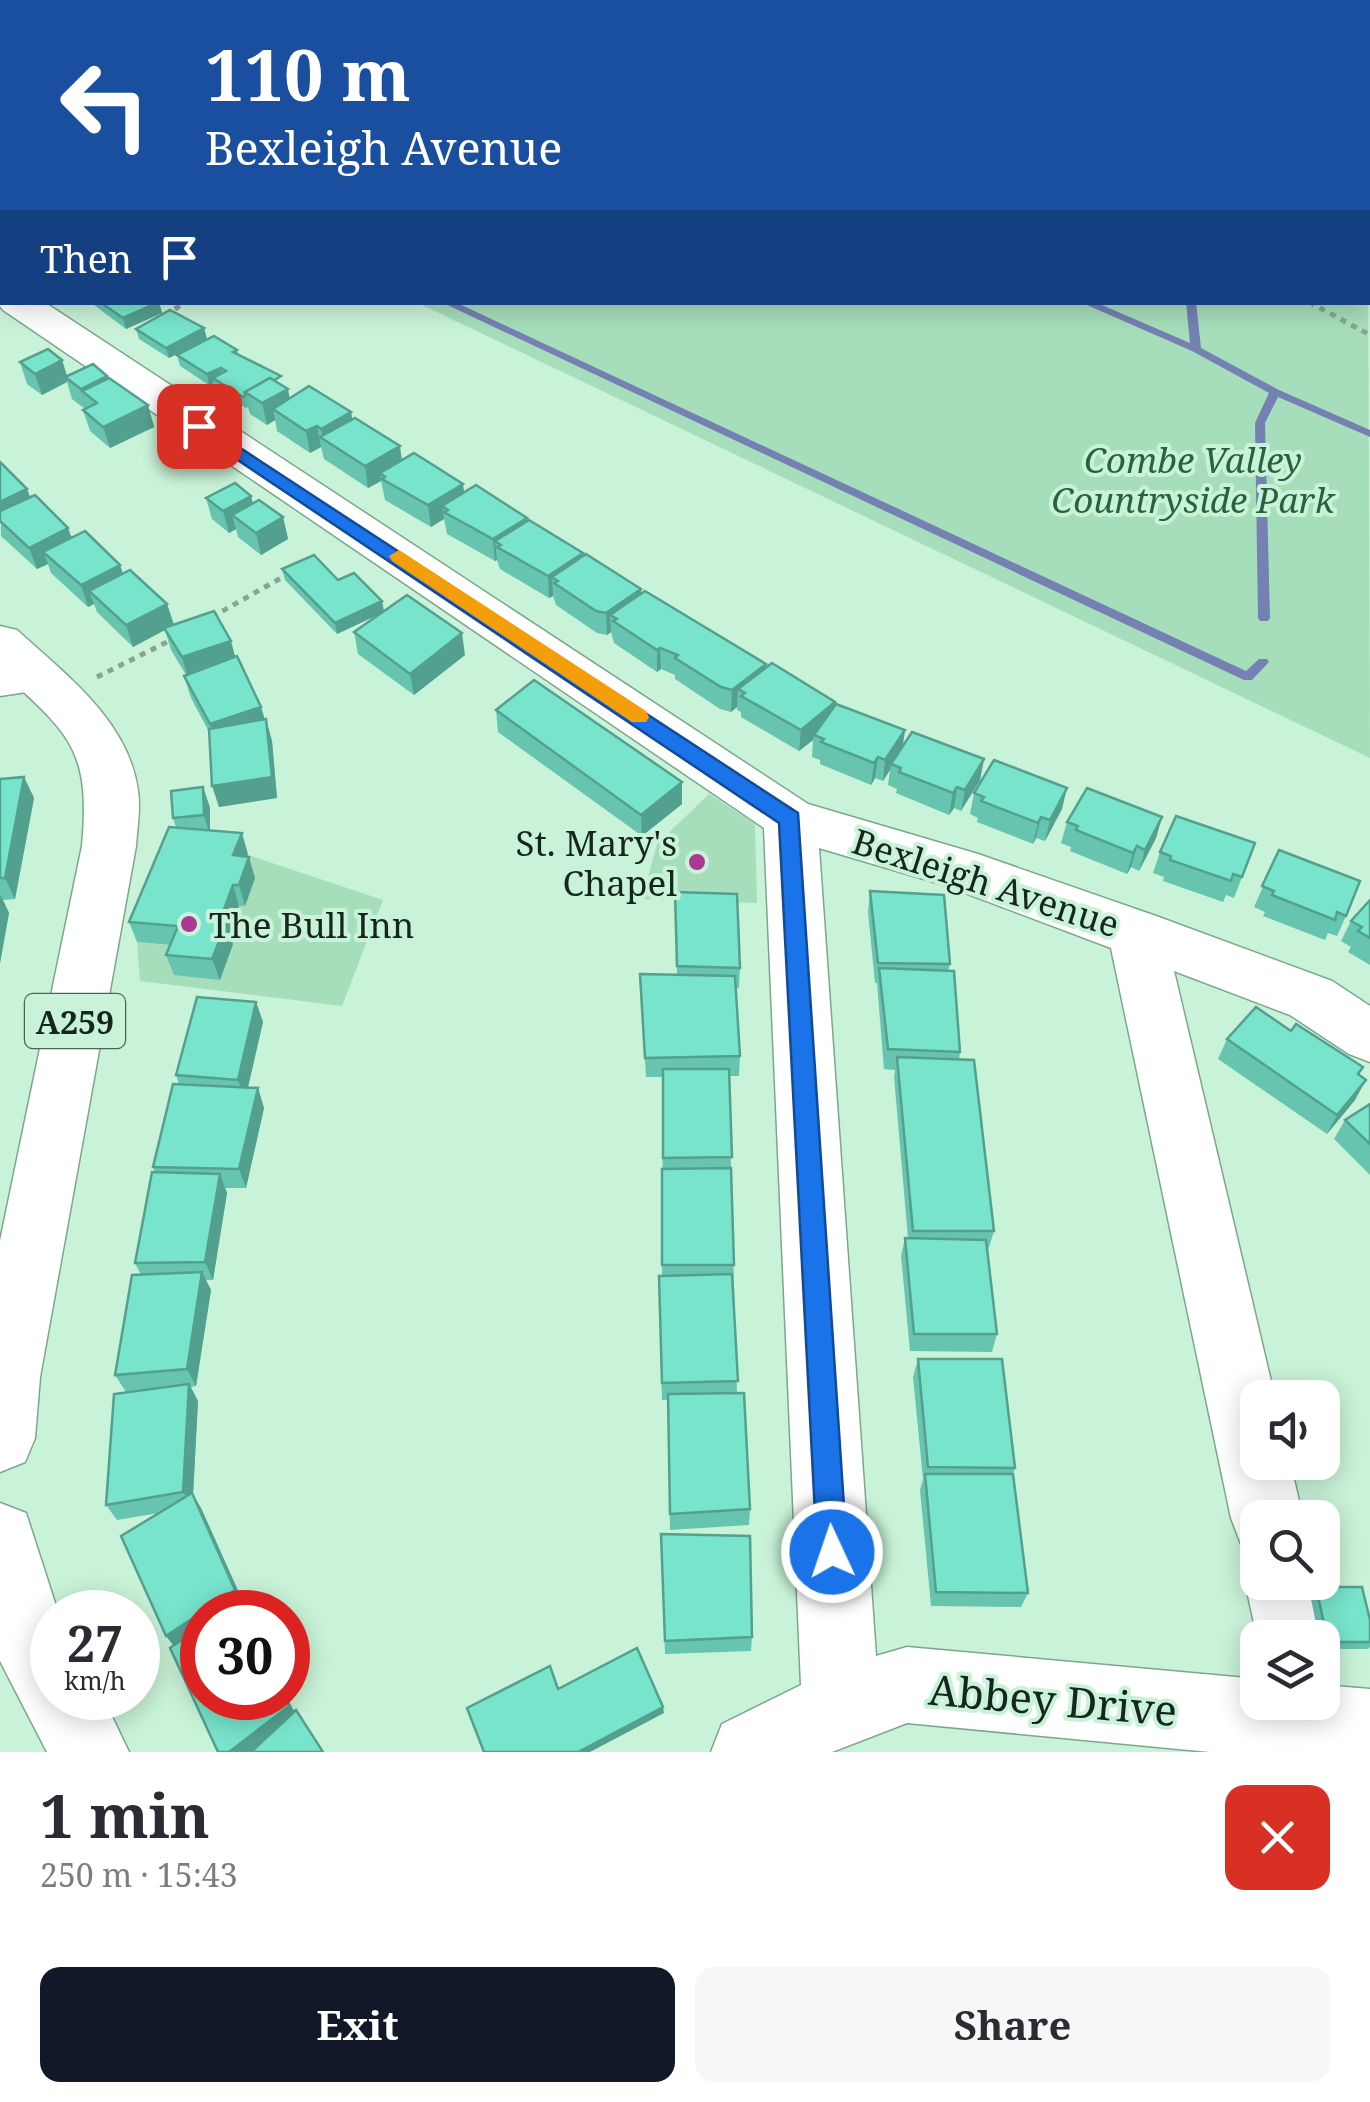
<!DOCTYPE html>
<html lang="en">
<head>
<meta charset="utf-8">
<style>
	body { margin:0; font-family:"Noto Serif",serif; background:#f7f7f7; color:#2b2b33; height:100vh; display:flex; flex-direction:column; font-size:38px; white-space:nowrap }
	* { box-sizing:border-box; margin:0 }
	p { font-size:32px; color:#7c7c81 }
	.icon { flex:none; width:55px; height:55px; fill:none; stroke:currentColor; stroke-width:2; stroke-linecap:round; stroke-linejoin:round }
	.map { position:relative; height:1752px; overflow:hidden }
	.panel { display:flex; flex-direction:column; background:#fff; flex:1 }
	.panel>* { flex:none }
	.hud { position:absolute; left:0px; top:0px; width:1370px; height:305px; box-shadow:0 5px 25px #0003; background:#1a4fa0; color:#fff; overflow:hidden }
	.controls { position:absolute; left:1240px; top:1380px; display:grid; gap:20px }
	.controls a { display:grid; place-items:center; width:100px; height:100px; border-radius:20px; background:#fff; box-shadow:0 5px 25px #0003; font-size:50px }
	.speed { position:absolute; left:30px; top:1590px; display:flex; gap:20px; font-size:50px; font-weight:700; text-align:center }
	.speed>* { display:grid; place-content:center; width:130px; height:130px; border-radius:50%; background:#fff; box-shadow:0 5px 25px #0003; line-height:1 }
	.speed small { font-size:25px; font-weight:400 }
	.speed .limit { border:15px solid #d22; background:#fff; color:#111 }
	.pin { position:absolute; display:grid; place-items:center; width:85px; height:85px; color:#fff; margin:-42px; border-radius:20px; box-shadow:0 5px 15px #0006 }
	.me { position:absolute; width:110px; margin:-55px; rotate:357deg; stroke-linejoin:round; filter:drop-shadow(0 0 8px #0008) }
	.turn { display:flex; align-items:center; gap:35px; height:210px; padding:0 40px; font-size:45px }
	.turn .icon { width:130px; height:130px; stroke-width:2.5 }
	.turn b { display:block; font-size:70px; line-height:85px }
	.then { display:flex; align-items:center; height:95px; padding:0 40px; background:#0003; gap:20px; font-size:38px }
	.round { display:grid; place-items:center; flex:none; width:105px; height:105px; border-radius:20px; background:#f7f7f7 }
	.headline { display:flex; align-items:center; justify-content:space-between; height:170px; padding:0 40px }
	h1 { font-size:60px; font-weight:700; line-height:75px }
	.primary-button { display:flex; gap:20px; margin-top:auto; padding:20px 40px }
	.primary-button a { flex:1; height:115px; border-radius:20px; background:#111827; color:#fff; font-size:40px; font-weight:700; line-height:115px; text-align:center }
	.primary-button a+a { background:#f7f7f7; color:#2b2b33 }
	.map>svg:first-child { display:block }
	.green { fill:#a6debb }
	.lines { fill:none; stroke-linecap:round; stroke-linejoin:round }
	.stream { fill:#7481b2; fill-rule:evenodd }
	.minor-casing { stroke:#7ea68d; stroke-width:3 }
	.highway-casing { stroke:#7ea68d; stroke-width:3 }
	.path-far1 { stroke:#86a692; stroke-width:4; stroke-dasharray:5 5; stroke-linecap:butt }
	.path { stroke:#86a692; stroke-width:5; stroke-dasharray:6 6; stroke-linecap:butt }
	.minor { fill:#fff; fill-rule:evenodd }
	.highway { fill:#fff; fill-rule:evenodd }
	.wall { fill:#67c4af }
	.shaded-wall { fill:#54a08e }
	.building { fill:#78e4cb; stroke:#54a08e; stroke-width:2.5 }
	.route { fill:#1a73e8; stroke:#114b97; stroke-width:2.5 }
	.slow { fill:#f59e0b }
	.poi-dot { fill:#ab3994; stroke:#c9f3d8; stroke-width:4 }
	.labels { text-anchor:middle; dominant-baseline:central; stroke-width:8; stroke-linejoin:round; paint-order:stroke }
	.shield { fill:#c9f3d8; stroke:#4c6455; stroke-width:2.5 }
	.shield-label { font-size:32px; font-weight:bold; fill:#16261d }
	.park-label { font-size:35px; font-style:italic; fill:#276242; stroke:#c9f3d8 }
	.poi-label { font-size:35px; fill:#16261d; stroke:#c9f3d8; text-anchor:end }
	.street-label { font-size:35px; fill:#16261d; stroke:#c9f3d8 }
	.near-street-label { font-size:42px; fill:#16261d; stroke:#c9f3d8 }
</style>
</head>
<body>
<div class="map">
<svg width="1370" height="1752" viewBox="0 0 1370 1752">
	<rect width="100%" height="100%" fill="#c9f3d8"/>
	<g class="green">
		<path d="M0,0H1132L1133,2H2V101Z"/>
		<path d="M1368,232L1370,758L418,303L1368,302Z"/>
		<path d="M709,794L755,824L757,903L642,899L657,844Z"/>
		<path d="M248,855L383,900L342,1006L140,981L137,942L186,947L220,980L232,945L226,944Z"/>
	</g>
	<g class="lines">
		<g class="stream">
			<path d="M869,0H877L876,2H868Z"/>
			<rect x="1126" y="0" width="8" height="2"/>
			<path d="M441,302H455L1246,671L1259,659H1267L1269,662L1252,680H1244Z"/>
			<path d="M1080,302H1095L1190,343L1186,302H1196L1201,348L1279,390L1370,430V437L1278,397L1265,423L1270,618L1268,621H1260L1258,618L1255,423L1269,393L1192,351Z"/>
		</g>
		<defs>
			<g id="minor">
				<path d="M2,294V302H44L808,804L978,854L1156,916L1332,981L1370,1006V1062L1349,1054L1290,1015L1174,971L1275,1398H1258V1462H1290L1303,1518H1258V1550L1241,1544L1231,1518L1111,948L944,885L819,848L876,1656L907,1647L1258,1679V1702H1322V1685L1370,1689V1752H1210L907,1723L832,1752H711L722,1724L801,1685L764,828L3,310L0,306Z"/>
				<path d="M35,659L53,664L60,676L53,688L0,696V662Z"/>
				<path d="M1258,1555V1582H1319L1332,1638L1322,1660V1638H1258V1641L1245,1582Z"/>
			</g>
			<g id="highway">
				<path d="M0,626L17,630C66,675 129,721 138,791C141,809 137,828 136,846L40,1377L35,1438L25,1462L0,1472V1241L82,846C91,748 69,734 0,670Z"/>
				<path d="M0,1503L26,1513L58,1612H52V1698H103L129,1752H47L0,1661Z"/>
			</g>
		</defs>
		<use href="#minor" class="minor-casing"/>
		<use href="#highway" class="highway-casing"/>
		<path class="path-far1" d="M693,0L697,2"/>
		<g class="path">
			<path d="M1309,302L1370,335"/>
			<path d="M165,316L185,302"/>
			<path d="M212,617L288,574"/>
			<path d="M97,677L175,638"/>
		</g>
		<use href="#minor" class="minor"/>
		<use href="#highway" class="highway"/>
	</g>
	<g class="wall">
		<path d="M1186,0H1245L1244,2H1186Z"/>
		<path d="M90,302H159L162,313L126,329Z"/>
		<path d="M204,328L207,339L169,358L139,339L136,329Z"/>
		<path d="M237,350L239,355L283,386L290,398L351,412L352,419L402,460L464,493L527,518L528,521L641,593L903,746L984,759L980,780L961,811L954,808L949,815L896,793L897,789L888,785L890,770L883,781L875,778L871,785L820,764V760L812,757L813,740L799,751L741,717V712L737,710V707L731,712L720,709L675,679V675L661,669L657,672L614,643L611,632L607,635L597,633L556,605L553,596L549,598L500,569L497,560L495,561L447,534L444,519L431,527L385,500L381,481L368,488L324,459L321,447L310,453L277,431L275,420L267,425L250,414L248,407L246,408L216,389L214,383L209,385L180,366L177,355Z"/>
		<path d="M62,360L67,376H107L108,378L148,405L154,427L110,448L90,431L83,410L85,409L72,399L67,382L42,395L27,384L20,362Z"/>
		<path d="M0,462L27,489L30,497L72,537L120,565L123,574L167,604L174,625L235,657L261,707L272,741L277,798L219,807L209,732L191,698L184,676L186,675L171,650L165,630L133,647L97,612L94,604L88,607L51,573L48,564L37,569L1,536Z"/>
		<path d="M251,496L253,504L283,517L288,539L261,555L238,537L236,529L229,533L212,519L206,498Z"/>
		<path d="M282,569L338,580L382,601L384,611L465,655L414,695L358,654L354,632L382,613L337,634L285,580Z"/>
		<path d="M496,710L682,804L642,836L498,732Z"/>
		<path d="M24,777L34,798L15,899L3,900L9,913L0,963V779Z"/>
		<path d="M203,787L210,808V830L248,854L247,857L255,878L245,906H239L229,934L233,944L220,980L174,975L166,955L170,945L137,942L129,922L176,827L173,818Z"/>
		<path d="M974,793L1062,809L1045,841L1036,838L1033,844L977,822L978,818L970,814Z"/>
		<path d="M1162,817L1156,838L1139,871L1131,867L1127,874L1070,851L1071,847L1061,843L1067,822Z"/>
		<path d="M1255,843L1234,898L1226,895L1223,902L1163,881L1164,877L1153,873L1160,852Z"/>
		<path d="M1279,850L1346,916L1337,936L1328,933L1325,940L1263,916L1265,912L1254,907Z"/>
		<path d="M870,891L950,964L948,971L960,1052L959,1060L994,1231L988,1250L997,1334L992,1352L910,1351L901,1256L905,1238H908L894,1077L895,1070L884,1069L877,983H875L868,912Z"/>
		<path d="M675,892L740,968L739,988H736L740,1056L739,1076H730L731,1176L737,1393L750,1509L749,1525L670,1530L668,1400H662L659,1276H662L663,1077H646L640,974L677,975Z"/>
		<path d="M1370,900V965L1348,952L1351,947L1341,941L1351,921Z"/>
		<path d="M197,997L256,1002L263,1022L248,1088H258L264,1108L246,1188H225L227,1193L213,1280H206L211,1290L196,1386L191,1387L198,1401L193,1495L201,1508L244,1604L240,1606L244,1612H202V1698H287L294,1712L296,1710L323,1752H218L170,1648L174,1646L166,1636L121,1536L159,1513L117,1520L106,1505L114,1394L135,1391L126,1392L115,1375L132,1275H141L135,1263L152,1172H155L153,1167L173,1084H179L176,1075Z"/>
		<path d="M1291,1031L1359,1075L1355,1100L1327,1134L1218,1059L1227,1039Z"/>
		<path d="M1370,1104V1175L1334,1139L1345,1120Z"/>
		<path d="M918,1359L1015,1468L1013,1474L1028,1593L1021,1607L931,1606L920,1490L923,1479L913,1377Z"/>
		<path d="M661,1534L752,1637L751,1651L665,1654Z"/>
		<path d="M1316,1587L1370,1620V1647L1368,1649H1322V1638H1319L1310,1594Z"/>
	</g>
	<g class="shaded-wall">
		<path d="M159,302L162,313L126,329L123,318Z"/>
		<path d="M204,328L207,339L169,358L166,348Z"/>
		<path d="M62,360L68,379L65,377L67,382L42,395L35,374Z"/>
		<path d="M221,368L223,379L213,378L214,383L209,385L207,374Z"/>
		<path d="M107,376L114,397L82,391L87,410L81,389Z"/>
		<path d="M288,389L292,411L273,409L275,420L267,425L262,403Z"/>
		<path d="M148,405L154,427L110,448L103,427Z"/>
		<path d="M351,412L355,434L323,439L321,429Z"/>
		<path d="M317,426L321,447L310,453L306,431Z"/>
		<path d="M400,446L403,468L380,473L381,481L368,488L365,466Z"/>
		<path d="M463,484L466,506L448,510L442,506L444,519L431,527L428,505Z"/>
		<path d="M27,489L35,511L0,521V502Z"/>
		<path d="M251,496L256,517L232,515L236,529L229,533L223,511Z"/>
		<path d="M283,517L288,539L261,555L256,533Z"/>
		<path d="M527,518L529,539L501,545L495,541L497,560L495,561L493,539Z"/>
		<path d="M68,528L76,549L43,552L48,564L37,569L29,548Z"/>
		<path d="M583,553L584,575L558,581L552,577L553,596L549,598L548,576Z"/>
		<path d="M120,565L127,587L89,591L94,604L88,607L81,585Z"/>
		<path d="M641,589L642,611L610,615L611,632L607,635L606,613Z"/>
		<path d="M382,601L384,612L337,634L335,623Z"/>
		<path d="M167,604L174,625L133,647L126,625Z"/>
		<path d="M462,633L465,655L414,695L410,674Z"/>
		<path d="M231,641L237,663L188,679L182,657Z"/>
		<path d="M660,648L661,669L657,672V650Z"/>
		<path d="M766,664L765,686L745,693L738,689L737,707L731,712L732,690Z"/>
		<path d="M835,702L833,724L814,735L813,740L799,751L801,730Z"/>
		<path d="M261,707L267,728L216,745L210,724Z"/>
		<path d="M266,719L272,741L277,798L219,807L212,786Z"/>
		<path d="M905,730L902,752L891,764L890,770L883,781L885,760Z"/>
		<path d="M878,757L875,778L871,785L874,763Z"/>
		<path d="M984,759L980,780L961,811L965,790Z"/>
		<path d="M24,777L34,798L15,899L5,878Z"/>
		<path d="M682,782V804L642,836L641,815Z"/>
		<path d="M203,787L210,808V836L204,815Z"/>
		<path d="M957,787L954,808L949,815L953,793Z"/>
		<path d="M1067,788L1062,809L1045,841L1050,820Z"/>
		<path d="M1041,817L1036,838L1033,844L1038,823Z"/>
		<path d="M1162,817L1156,838L1139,871L1145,850Z"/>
		<path d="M242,833L248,854L240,876L233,855Z"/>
		<path d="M1137,846L1131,867L1127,874L1133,853Z"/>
		<path d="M249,857L255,878L245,906L239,885Z"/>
		<path d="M233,885L239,906L229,934L233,944L220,980L212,959L219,923Z"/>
		<path d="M0,894L9,913L0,963Z"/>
		<path d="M256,1002L263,1022L245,1099L238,1080Z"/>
		<path d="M1366,1080L1355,1100L1327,1134L1337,1115Z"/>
		<path d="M258,1088L264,1108L246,1188L239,1169Z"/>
		<path d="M220,1174L227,1193L213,1280L205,1262Z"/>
		<path d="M202,1272L211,1290L196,1386L187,1369Z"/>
		<path d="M189,1384L198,1401L193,1495L201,1508L244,1604L240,1606L244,1612H202V1632L177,1650L166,1636L193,1507L183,1492Z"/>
		<path d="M285,1698H287L298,1718L253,1752H229Z"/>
		<path d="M663,1707L664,1713L590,1752H578Z"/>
	</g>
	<g class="building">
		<path d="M1280,0H1335V2H1299Z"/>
		<path d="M1352,0H1370V2L1368,4V2H1359Z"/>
		<path d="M1368,88L1370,89V107L1368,106Z"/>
		<path d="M100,302H159L123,318Z"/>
		<path d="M170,310L204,328L166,348L136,329Z"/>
		<path d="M214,336L237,350L233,352L281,376L273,381L270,378L245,392V396L243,397L213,378L226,371L221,368L207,374L177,355Z"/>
		<path d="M48,349L62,360L35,374L20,362Z"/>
		<path d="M93,364L107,376L81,389L65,377Z"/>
		<path d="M109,378L148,405L103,427L83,410L97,403L82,391Z"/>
		<path d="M270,378L288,389L262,403L245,392Z"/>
		<path d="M309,386L351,412L321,429L317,426L306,431L273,409Z"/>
		<path d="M355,418L400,446L365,466L320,437Z"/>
		<path d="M414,453L463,484L428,505L382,479L385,477L380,473Z"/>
		<path d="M0,462L27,489L0,502Z"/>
		<path d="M235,483L251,496L223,511L206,498Z"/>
		<path d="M476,485L527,518L493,539L444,512L448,510L442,506Z"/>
		<path d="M35,495L68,528L29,548L0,521V511Z"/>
		<path d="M259,500L283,517L256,533L232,515Z"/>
		<path d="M529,520L583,553L548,576L497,547L501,545L495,541Z"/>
		<path d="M85,531L120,565L81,585L43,552Z"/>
		<path d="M586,554L641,589L606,613L596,611L554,583L558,581L552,577Z"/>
		<path d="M314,555L338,580L354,573L382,601L335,623L282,569Z"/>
		<path d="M130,570L167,604L126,625L89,591Z"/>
		<path d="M645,591L766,664L732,690L721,687L675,658L678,655L660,648L657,650L613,621L617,619L610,615Z"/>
		<path d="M407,595L462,633L410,674L354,632Z"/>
		<path d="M214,611L231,641L182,657L164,628Z"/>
		<path d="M237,656L261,707L210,724L184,676Z"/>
		<path d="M772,663L835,702L801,730L741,696L745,693L738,689Z"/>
		<path d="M534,680L682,782L641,815L496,710Z"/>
		<path d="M836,704L905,730L885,760L878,757L874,763L821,742L824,739L814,735Z"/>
		<path d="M266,719L272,777L212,786L209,729Z"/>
		<path d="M912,732L984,759L965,790L957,787L953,793L899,772L901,768L891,764Z"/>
		<path d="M994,760L1067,788L1050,820L1041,817L1038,823L981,801L984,797L974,793Z"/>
		<path d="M24,777L5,878H0V779Z"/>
		<path d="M203,787L204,815L173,818L171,791Z"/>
		<path d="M1087,788L1162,817L1145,850L1137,846L1133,853L1076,830L1078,826L1067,822Z"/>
		<path d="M1176,816L1255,843L1242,877L1233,874L1231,881L1170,860L1171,856L1160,852Z"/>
		<path d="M169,827L242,833L233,855L249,857L239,885H233L219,923L226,924L212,959L166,955L178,926L129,922Z"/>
		<path d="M1279,850L1360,881L1346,916L1337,912L1335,920L1272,895L1274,891L1262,886Z"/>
		<path d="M870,891L944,895L950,964L878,963Z"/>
		<path d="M675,892L737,894L740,968L677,966Z"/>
		<path d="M1370,900V938L1358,931L1362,927L1351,921Z"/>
		<path d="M879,968L954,971L960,1052L888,1049Z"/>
		<path d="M640,974L735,976L740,1056L645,1058Z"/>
		<path d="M197,997L256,1002L238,1080L176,1075Z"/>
		<path d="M1256,1007L1291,1031L1296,1024L1363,1067L1358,1074L1366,1080L1337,1115L1227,1039Z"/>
		<path d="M897,1057L974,1060L994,1231H913Z"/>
		<path d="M663,1069H729L732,1157L663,1158Z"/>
		<path d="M173,1084L258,1088L239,1169L153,1167Z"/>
		<path d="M1370,1104V1144L1345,1120Z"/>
		<path d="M731,1168L734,1265H662V1169Z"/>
		<path d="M152,1172L220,1174L205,1262L135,1263Z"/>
		<path d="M905,1238L986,1240L997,1334H914Z"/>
		<path d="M202,1272L187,1369L115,1375L132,1275Z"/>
		<path d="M732,1274L738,1381L662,1383L659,1276Z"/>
		<path d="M918,1359H1002L1015,1468L928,1467Z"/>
		<path d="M189,1384L183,1492L106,1505L114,1394Z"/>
		<path d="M744,1393L750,1509L670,1514L668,1394Z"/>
		<path d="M925,1474H1013L1028,1593L936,1592Z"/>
		<path d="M192,1493L235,1590L166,1636L121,1536Z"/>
		<path d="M661,1534L750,1536L752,1637L665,1641Z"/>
		<path d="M1316,1587H1362L1370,1620V1642H1328Z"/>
		<path d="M237,1602L243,1612H222Z"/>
		<path d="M202,1626V1698H285L289,1706L229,1752H218L170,1648Z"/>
		<path d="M637,1648L663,1707L578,1752H484L467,1708L550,1666L558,1689Z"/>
		<path d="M296,1710L323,1752H251Z"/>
	</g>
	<path class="route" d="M199,421L798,813L847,1552L842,1562L832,1567L821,1562L817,1552L779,823L193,430L190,426Z"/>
	<path class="slow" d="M399,550L646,711L649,717L646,722H632L392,561L389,556Z"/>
	<g class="poi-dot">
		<circle cx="697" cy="862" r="10"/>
		<circle cx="189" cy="924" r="10"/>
	</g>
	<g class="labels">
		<rect class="shield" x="25" y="994" width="100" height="54" rx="8"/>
		<g class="shield-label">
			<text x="75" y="1021">A259</text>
		</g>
		<g class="park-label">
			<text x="1193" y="459">Combe Valley<tspan x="1193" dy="40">Countryside Park</tspan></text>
		</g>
		<g class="poi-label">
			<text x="677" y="842">St. Mary's<tspan x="677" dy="40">Chapel</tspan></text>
			<text x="209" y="924" text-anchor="start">The Bull Inn</text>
		</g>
		<g class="street-label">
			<text transform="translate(986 882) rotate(18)">Bexleigh Avenue</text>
		</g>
		<g class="near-street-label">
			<text transform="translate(1053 1699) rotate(5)">Abbey Drive</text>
		</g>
	</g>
</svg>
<div class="controls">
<a><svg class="icon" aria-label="sound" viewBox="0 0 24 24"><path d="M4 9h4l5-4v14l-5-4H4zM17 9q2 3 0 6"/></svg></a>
<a><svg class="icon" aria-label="search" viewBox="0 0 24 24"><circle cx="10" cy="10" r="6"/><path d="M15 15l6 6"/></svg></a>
<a><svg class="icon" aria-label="layers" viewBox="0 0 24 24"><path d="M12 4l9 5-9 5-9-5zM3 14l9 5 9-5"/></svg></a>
</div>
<div class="speed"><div>27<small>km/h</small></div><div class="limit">30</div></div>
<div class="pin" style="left:199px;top:426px;background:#d93025"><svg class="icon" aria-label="arrive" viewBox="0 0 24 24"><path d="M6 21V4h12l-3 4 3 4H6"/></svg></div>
<svg class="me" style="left:832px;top:1552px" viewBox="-20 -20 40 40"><circle r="17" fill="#1a73e8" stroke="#fff" stroke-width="3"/><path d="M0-11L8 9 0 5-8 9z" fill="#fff"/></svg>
<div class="hud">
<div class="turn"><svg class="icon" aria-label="left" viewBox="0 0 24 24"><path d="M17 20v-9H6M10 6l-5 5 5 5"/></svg><div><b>110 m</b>Bexleigh Avenue</div></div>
<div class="then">Then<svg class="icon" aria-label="arrive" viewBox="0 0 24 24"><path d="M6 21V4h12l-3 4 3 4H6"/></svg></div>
</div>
</div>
<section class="panel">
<div class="headline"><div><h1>1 min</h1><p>250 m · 15:43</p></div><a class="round" style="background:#d93025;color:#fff"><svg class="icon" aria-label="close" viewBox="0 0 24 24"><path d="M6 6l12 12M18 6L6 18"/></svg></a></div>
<div class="primary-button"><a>Exit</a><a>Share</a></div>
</section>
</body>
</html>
